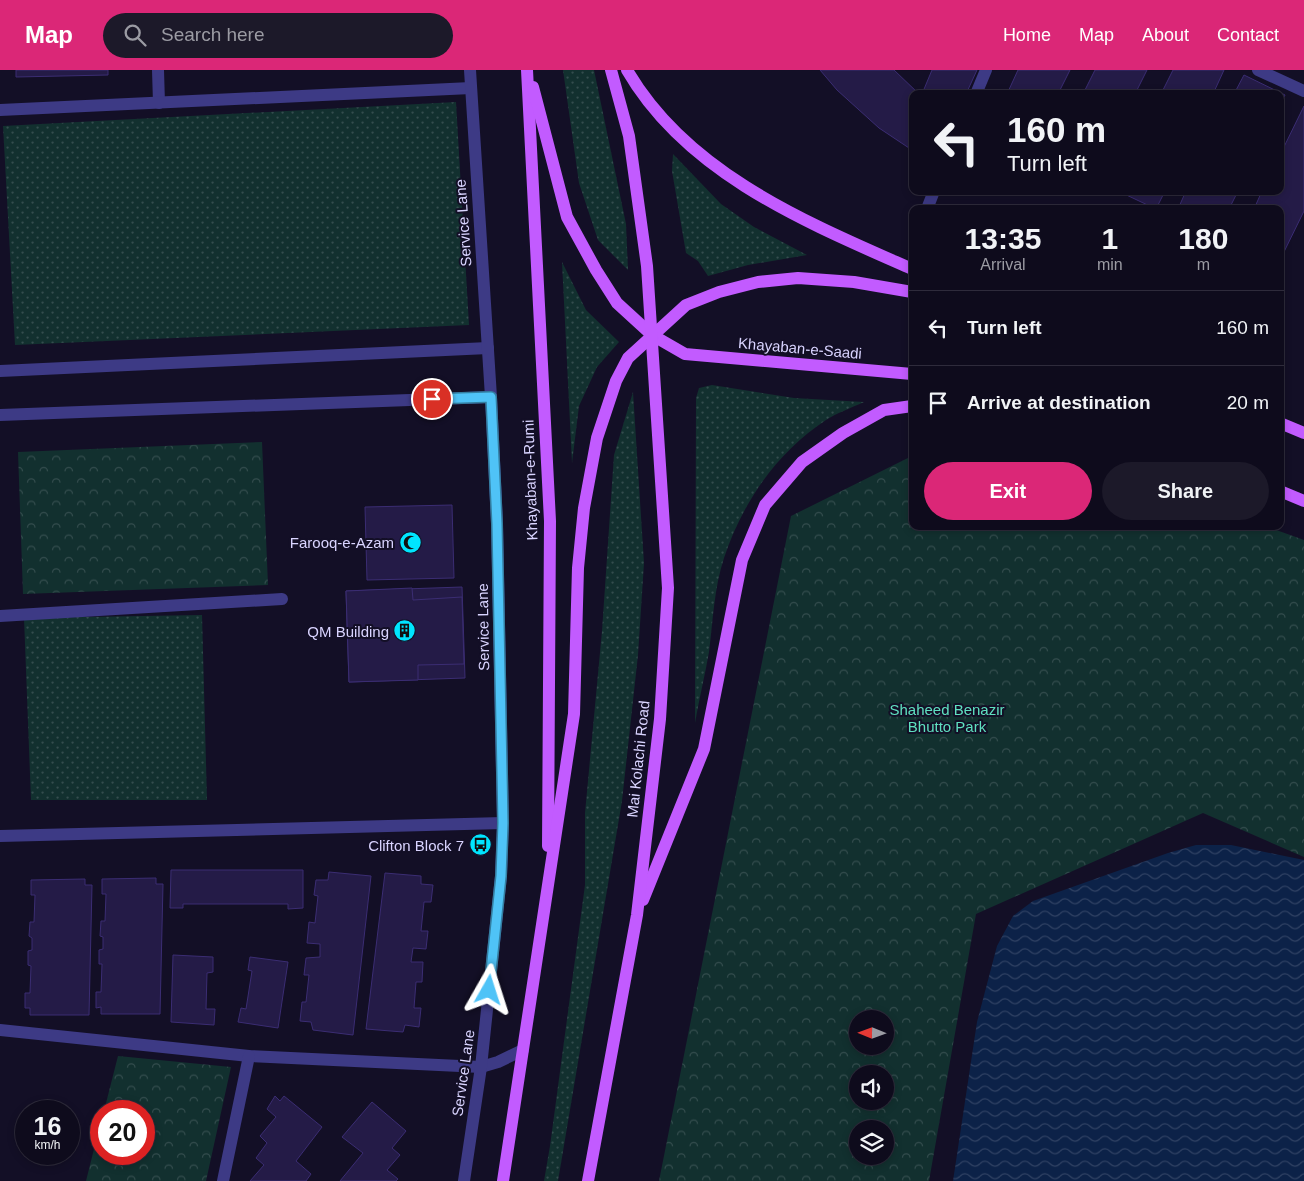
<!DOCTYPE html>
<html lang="en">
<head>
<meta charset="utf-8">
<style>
	body { margin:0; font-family:Arial,sans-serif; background:#1c1929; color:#f1f3f6; height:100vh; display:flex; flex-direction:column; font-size:19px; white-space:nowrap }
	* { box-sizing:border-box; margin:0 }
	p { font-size:16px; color:#9b9ba3 }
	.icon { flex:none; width:28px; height:28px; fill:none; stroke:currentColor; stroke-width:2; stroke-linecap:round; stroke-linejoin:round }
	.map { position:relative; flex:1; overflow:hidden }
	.sheet { position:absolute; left:909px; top:135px; width:375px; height:325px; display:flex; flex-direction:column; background:#0e0b1c; border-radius:10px; box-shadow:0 2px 8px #0003,0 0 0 1px #2e2b3b }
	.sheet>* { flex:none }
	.banner { position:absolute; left:909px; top:20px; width:375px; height:105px; border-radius:10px; box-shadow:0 2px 8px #0003,0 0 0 1px #2e2b3b; background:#0e0b1c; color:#f1f3f6; overflow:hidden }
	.needle { width:32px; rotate:271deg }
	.buttons { position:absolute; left:849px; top:940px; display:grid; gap:10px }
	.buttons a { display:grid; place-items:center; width:45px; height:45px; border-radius:50%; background:#0e0b1c; box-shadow:0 2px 8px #0003,0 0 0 1px #2e2b3b; font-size:25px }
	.speed { position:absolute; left:15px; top:1030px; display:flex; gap:10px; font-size:25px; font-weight:700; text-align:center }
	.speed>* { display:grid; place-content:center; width:65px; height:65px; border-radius:50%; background:#0e0b1c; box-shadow:0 2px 8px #0003,0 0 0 1px #2e2b3b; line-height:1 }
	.speed small { font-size:12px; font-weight:400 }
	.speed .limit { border:8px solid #d22; background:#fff; color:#111 }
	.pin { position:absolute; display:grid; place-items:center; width:42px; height:42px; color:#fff; margin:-21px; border:2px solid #fff; border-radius:50%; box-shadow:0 1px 5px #0007 }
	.me { position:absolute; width:55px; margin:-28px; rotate:6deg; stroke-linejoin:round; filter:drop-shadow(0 0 4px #0008) }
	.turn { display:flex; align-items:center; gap:18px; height:105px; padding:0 15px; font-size:22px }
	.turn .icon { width:65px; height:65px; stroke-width:2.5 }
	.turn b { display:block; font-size:35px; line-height:42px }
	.eta { display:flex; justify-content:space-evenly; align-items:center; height:85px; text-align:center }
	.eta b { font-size:30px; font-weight:600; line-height:35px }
	.button { display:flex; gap:10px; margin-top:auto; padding:10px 15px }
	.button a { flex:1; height:58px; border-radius:30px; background:#db2777; color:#fff; font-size:20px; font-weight:600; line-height:58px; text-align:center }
	.button a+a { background:#1c1929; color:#f1f3f6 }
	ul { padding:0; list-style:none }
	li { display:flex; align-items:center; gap:15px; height:75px; padding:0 15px; border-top:1px solid #2e2b3b }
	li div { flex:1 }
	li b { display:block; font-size:19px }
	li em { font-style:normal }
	header { display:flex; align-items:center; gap:30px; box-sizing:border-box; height:70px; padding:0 25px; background:#db2777; color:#fff }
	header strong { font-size:24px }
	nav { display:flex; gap:28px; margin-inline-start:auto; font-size:18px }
	.search { width:350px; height:45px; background:#1c1929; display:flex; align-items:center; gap:12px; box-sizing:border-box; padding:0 18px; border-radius:28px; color:#9b9ba3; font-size:19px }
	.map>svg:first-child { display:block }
	.grass { fill:url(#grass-dots) }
	.park { fill:url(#park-crowns); fill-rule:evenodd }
	.water { fill:url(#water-waves) }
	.building { fill:#241b47; stroke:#3b2d73 }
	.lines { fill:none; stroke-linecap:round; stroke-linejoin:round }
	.minor { stroke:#3d3a85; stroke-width:12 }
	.major { stroke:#c25bff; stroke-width:12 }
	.route-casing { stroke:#337fa1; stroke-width:12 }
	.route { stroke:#4fc3f7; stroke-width:9 }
	.labels { text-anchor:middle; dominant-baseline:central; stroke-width:4; stroke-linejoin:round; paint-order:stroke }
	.street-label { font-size:15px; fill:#d9d4ff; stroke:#130f26 }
	.poi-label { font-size:15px; fill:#d9d4ff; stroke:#130f26; text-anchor:end }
	.park-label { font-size:15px; fill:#5fe0c0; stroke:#130f26 }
</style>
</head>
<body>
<header>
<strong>Map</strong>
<div class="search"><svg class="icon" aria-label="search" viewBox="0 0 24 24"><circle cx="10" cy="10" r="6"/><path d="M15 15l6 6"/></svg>Search here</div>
<nav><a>Home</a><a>Map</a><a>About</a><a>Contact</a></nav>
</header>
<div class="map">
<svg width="1304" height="1111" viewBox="0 0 1304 1111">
	<defs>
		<pattern id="grass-dots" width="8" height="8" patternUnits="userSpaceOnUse" patternTransform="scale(1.25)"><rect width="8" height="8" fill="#12302f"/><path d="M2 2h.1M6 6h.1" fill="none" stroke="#344d4e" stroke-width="1.8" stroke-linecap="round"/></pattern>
		<pattern id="park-crowns" width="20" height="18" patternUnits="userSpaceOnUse" patternTransform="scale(1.25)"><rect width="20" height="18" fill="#12302f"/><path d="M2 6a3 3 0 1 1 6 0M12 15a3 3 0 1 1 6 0" fill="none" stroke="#344d4e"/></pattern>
		<pattern id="water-waves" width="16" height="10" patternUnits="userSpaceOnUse" patternTransform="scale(1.25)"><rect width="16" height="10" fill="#0c2248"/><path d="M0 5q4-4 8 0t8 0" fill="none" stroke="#2f4163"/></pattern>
	</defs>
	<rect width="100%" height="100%" fill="#130f26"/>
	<g class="grass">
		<path d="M563,0H594L626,154L628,200L598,170L579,113Z"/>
		<path d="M456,32L469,255L15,275L3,56Z"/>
		<path d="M673,84L721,134L754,157L807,185L748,195L708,206L698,191L686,183L672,101Z"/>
		<path d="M562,192L586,240L619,272L597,297L579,336L572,393Z"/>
		<path d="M712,315L794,328L864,332C851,338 837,343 826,350C777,382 742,433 724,488C714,518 713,551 709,582C705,605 699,629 695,653L696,328L699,318Z"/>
		<path d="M633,322L644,493L638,585L622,731L558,1111H544L550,1076L585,815V743L602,561L614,385Z"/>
		<path d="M202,545L207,730H31L24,548Z"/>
	</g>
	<g class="park">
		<path d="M262,372L268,515L23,524L18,382Z"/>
		<path d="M912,386V456H1265L1304,470V787L1203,743L976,844L929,1111H659L791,446ZM858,949H885V976H858ZM858,1004H885V1031H858ZM858,1059H885V1086H858Z"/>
		<path d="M118,986L231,997L206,1111H86L101,1051V1084H144V1041H104Z"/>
	</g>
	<path class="water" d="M1196,775H1231L1304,790V1111H953L977,952L997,876L1013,846L1033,831L1168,783Z"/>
	<g class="building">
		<path d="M16,0H108V5L16,7Z"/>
		<path d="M820,0H894L919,24H912V80L879,58L837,20Z"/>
		<path d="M932,0H977L966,24H922Z"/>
		<path d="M1018,0H1070L1058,24H1007Z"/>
		<path d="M1095,0H1147L1135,24H1083Z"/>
		<path d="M1173,0H1224L1213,24H1161Z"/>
		<path d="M1244,5L1285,25L1280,35V24H1234Z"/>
		<path d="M1304,36V141L1280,190V139H1254L1262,121H1280V85Z"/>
		<path d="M1118,121H1165L1156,139Z"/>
		<path d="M1186,121H1238L1229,139H1178Z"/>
		<path d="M452,435L454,508L367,510L365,437Z"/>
		<path d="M462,517L465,608L349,612L346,521Z"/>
		<path d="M412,518L413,530L462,527L464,594L418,595V610L349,612L346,521Z"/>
		<path d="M171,800H303V838L288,839V834H183V838H170Z"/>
		<path d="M329,802L371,806L353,965L313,960L311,952L300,951L302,932H306L309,905H304L306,888L320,887V874L307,873L309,852L315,853L318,826L314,825L316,810H328Z"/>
		<path d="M385,803L421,806V814L433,815L431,832H424L421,861H428L426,879L413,878L411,892H423L422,912H416L414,938H421L419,957L405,955L403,962L366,959Z"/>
		<path d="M156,808V814H163L160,944H101V937L96,938V922H101L102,894H99V880L103,879V867L100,866L101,851H105L106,824H102V809Z"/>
		<path d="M85,809V815H92L89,945H30V938H25V923H30L31,896L28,895V881L32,880V868L29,866L30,852H34L35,825H31V810Z"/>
		<path d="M173,885L213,887V902L207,903L206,939H215L214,955L171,952Z"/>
		<path d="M250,887L288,892L278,958L238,952L241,938L246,939L252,901L248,900Z"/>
		<path d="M275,1026L280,1031L284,1026L322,1057L296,1091L311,1104L306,1111H250L264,1095L256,1088L267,1073L260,1066L276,1047L267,1039Z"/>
		<path d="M372,1032L406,1061L392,1078L400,1085L387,1100L398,1109L396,1111H340L363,1083L342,1067Z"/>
	</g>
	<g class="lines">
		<g class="minor">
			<path d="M158,0L159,33"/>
			<path d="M1258,0L1304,21"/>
			<path d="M976,24L986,0"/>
			<path d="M0,40L471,18"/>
			<path d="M927,139L934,121"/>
			<path d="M0,301L488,278"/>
			<path d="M0,345L491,327"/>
			<path d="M0,546L282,529"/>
			<path d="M0,766L503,753"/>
			<path d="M0,960L249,986L481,997L498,992L523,980"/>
			<path d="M223,1111L249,986"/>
			<path d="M464,1111L481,997L501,806L503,753L497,453L491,327L470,0"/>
		</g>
		<g class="major">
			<path d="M527,0L550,451L548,776"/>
			<path d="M627,0C687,104 808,153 912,199"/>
			<path d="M533,17L567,147L596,200L617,233L652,265L685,284L912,304"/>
			<path d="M1280,353L1304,363"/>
			<path d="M1280,421L1304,431"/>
			<path d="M643,830L704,679L742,490L765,435L802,392L843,363L884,340L912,336"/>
			<path d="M503,1111L574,644L578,498L584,438L597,368L616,311L628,288L686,235L719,222L758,212L798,208L854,212L912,222"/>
			<path d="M588,1111L637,845L660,649L668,518L647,196L629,66L611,0"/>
		</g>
	</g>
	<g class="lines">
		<defs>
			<path id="route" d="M432,329L491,327L497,454L503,753L501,806L489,920"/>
		</defs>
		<use href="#route" class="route-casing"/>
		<use href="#route" class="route"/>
	</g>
	<defs>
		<symbol id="mosque-disc" viewBox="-11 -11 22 22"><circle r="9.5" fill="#00e5ff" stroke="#130f26"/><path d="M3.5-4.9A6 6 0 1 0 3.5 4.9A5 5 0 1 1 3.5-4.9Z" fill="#111"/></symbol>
		<symbol id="building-disc" viewBox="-11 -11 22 22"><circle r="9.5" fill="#00e5ff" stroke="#130f26"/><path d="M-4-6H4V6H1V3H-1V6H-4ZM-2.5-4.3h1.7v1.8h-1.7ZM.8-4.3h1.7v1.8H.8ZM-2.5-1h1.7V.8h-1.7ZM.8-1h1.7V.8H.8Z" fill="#111"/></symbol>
		<symbol id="bus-disc" viewBox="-11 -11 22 22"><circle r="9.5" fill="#00e5ff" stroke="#130f26"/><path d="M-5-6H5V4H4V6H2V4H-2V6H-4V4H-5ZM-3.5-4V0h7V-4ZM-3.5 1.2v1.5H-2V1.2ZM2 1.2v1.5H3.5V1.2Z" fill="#111"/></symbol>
	</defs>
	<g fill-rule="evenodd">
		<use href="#mosque-disc" x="398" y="460" width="25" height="25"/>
		<use href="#building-disc" x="392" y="548" width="25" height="25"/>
		<use href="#bus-disc" x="468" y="762" width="25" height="25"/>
	</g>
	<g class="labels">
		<g class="street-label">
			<text transform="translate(463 153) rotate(-94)">Service Lane</text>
			<text transform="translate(800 278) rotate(5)">Khayaban-e-Saadi</text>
			<text transform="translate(530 410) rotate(-92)">Khayaban-e-Rumi</text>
			<text transform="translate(483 557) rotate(-91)">Service Lane</text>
			<text transform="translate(638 689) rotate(-84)">Mai Kolachi Road</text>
			<text transform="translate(463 1003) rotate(-82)">Service Lane</text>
		</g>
		<g class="poi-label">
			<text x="394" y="472">Farooq-e-Azam</text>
			<text x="389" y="561">QM Building</text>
			<text x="464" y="775">Clifton Block 7</text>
		</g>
		<g class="park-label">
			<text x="947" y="639">Shaheed Benazir<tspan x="947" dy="17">Bhutto Park</tspan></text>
		</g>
	</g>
</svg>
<div class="buttons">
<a><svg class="needle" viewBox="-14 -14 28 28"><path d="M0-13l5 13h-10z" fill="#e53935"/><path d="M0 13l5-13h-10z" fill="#9b9ba3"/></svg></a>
<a><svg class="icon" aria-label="sound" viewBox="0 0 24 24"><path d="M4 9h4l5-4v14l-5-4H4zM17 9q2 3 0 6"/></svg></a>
<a><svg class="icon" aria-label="layers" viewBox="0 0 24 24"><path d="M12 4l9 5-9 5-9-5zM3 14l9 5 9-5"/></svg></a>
</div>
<div class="speed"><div>16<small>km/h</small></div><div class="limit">20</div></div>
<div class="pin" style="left:432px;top:329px;background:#d93025"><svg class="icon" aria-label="arrive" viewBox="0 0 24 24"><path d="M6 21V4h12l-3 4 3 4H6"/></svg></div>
<svg class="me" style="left:489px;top:920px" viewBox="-20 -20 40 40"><path d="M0-17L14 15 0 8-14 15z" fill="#4fc3f7" stroke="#fff" stroke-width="4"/></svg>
<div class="banner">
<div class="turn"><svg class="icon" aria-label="left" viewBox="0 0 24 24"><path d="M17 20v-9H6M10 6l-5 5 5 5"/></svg><div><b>160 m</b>Turn left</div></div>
</div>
<section class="sheet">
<div class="eta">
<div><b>13:35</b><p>Arrival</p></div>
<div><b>1</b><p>min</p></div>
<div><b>180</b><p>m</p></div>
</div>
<ul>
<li><svg class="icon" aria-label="left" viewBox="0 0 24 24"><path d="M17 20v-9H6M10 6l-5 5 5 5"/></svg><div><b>Turn left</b></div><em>160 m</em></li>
<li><svg class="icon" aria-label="arrive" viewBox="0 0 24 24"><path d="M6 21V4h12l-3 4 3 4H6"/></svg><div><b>Arrive at destination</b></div><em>20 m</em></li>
</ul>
<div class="button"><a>Exit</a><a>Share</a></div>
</section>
</div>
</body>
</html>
